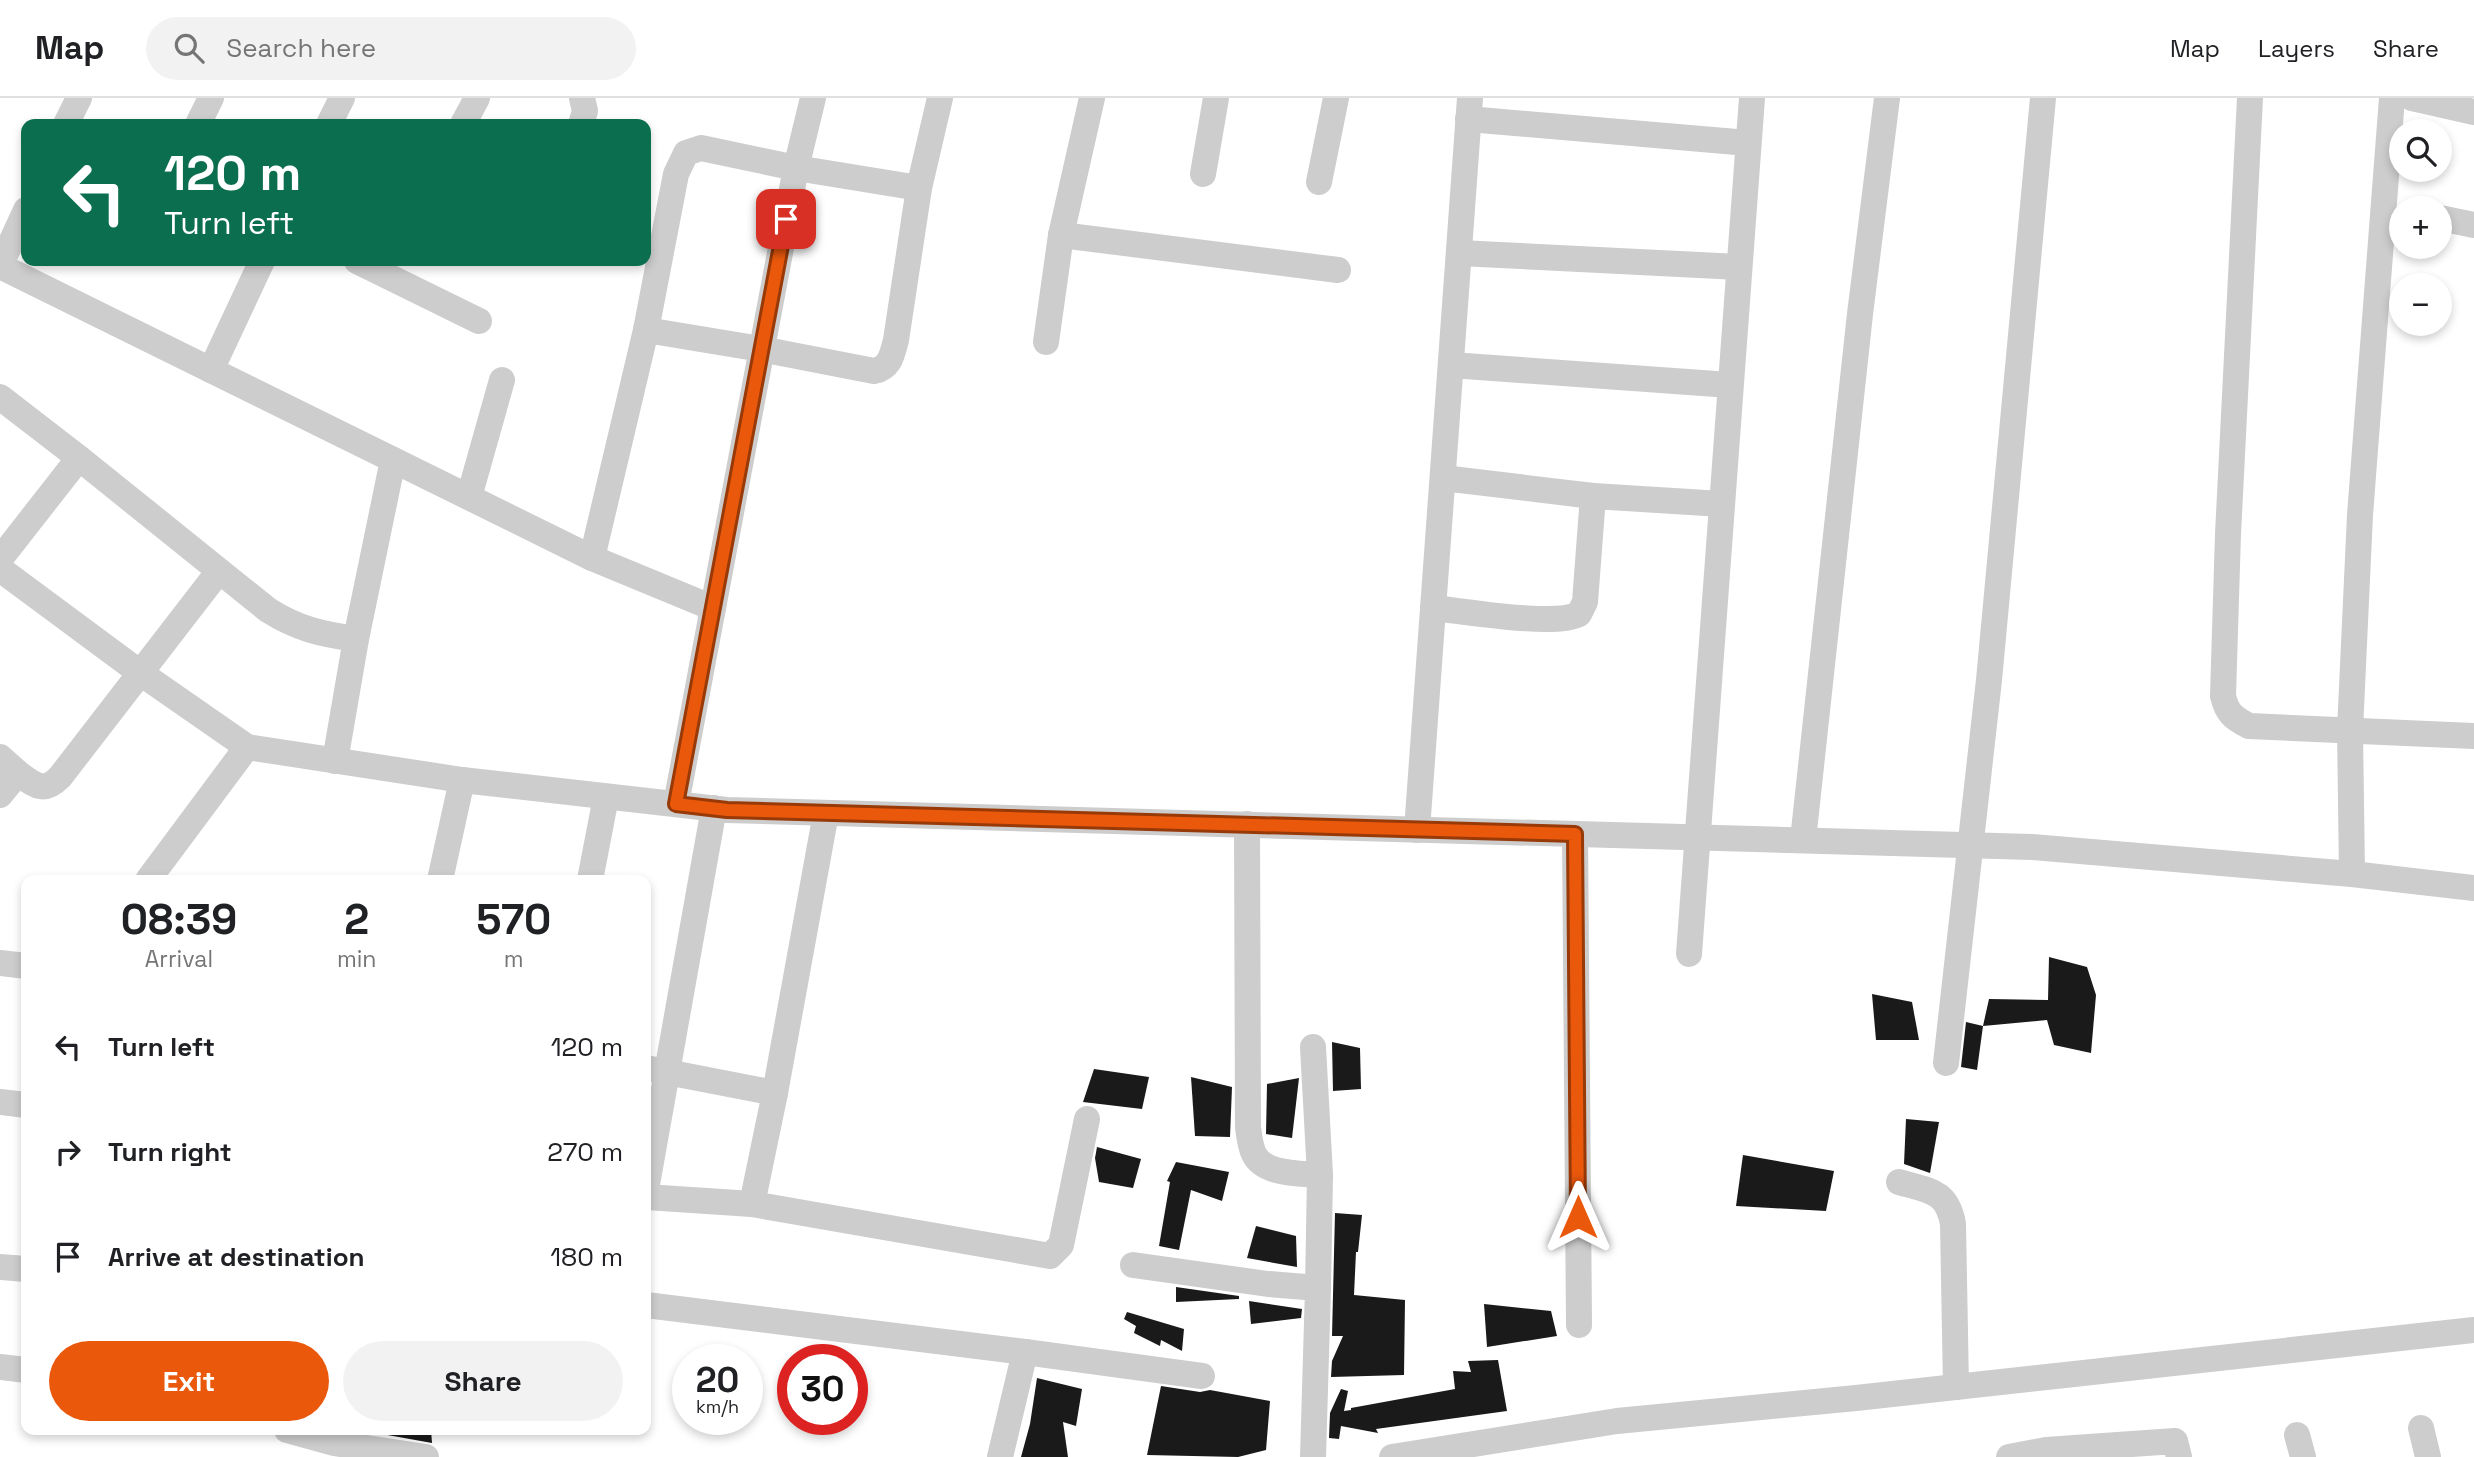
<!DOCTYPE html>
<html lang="en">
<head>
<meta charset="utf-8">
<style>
	body { margin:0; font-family:"Space Grotesk",sans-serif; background:#f2f2f2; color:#202124; height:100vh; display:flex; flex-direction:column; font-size:26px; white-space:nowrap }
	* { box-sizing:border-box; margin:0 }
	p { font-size:23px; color:#757577 }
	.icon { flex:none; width:38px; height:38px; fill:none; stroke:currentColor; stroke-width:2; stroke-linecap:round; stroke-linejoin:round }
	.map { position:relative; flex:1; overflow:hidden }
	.details { position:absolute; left:21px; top:777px; width:630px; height:560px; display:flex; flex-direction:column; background:#fff; border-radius:14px; box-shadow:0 4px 10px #0003 }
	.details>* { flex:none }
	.hud { position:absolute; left:21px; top:21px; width:630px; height:147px; border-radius:14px; box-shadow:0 4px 10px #0003; background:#0b6e4f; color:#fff; overflow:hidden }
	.fabs { position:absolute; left:2389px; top:21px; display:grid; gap:14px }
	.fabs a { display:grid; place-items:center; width:63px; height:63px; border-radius:50%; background:#fff; box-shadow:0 4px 10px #0003; font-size:35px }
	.speed { position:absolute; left:672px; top:1246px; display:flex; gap:14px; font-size:35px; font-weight:700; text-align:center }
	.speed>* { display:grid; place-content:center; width:91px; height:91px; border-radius:50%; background:#fff; box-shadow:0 4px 10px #0003; line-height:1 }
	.speed small { font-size:18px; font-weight:400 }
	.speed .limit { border:10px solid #d22; background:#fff; color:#111 }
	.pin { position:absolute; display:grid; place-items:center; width:60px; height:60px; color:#fff; margin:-30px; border-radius:14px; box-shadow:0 4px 10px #0006 }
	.me { position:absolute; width:77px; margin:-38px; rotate:0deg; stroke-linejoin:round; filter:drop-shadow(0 0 5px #0008) }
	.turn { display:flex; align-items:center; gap:24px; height:147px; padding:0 28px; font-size:32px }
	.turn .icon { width:91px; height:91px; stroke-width:2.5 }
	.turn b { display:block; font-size:49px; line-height:60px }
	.eta { display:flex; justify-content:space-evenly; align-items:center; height:119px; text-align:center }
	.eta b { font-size:42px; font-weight:700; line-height:49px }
	.button { display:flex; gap:14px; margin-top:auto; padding:14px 28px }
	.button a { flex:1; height:80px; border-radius:42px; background:#ea580c; color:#fff; font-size:28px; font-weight:700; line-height:80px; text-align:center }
	.button a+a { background:#f2f2f2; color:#202124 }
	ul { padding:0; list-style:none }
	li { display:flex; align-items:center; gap:21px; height:105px; padding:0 28px }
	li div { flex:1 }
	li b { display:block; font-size:26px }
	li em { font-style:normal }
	header { display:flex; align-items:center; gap:42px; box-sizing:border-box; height:98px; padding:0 35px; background:#fff; border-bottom:2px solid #e0e0e0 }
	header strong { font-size:33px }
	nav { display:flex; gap:38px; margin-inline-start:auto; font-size:24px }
	.search { width:490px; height:63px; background:#f2f2f2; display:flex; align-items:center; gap:18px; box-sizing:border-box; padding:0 24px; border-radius:38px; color:#757577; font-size:26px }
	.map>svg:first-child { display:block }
	.building { fill:#1a1a1a }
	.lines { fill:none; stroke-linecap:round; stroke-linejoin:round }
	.minor { stroke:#cdcdcd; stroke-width:26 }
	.route-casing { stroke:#983908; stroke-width:18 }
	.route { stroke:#ea580c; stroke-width:12 }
</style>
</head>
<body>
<header>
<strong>Map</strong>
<div class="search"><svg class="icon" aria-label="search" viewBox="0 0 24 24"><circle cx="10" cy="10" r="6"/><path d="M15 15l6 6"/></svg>Search here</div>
<nav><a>Map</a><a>Layers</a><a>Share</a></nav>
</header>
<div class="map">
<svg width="2474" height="1359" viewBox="0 0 2474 1359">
	<rect width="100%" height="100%" fill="#fff"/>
	<g class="building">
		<path d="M2049,859L2087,869L2096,897L2091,955L2054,947L2047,922L1983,928L1989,901L2048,902Z"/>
		<path d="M1872,896L1912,904L1919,942H1876Z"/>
		<path d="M1966,924L1983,928L1977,972L1961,969Z"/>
		<path d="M1332,944L1360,950L1361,991L1333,993Z"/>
		<path d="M1094,971L1149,979L1142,1011L1083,1004Z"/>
		<path d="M1191,979L1232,989L1230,1039L1195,1038Z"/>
		<path d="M1299,980L1292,1040L1266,1036L1267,986Z"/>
		<path d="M1906,1021L1939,1024L1930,1075L1904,1066Z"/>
		<path d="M1097,1049L1141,1061L1133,1090L1099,1084L1095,1060Z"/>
		<path d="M1743,1057L1834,1073L1826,1113L1736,1108Z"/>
		<path d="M1176,1064L1229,1074L1222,1103L1191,1092L1179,1152L1159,1148L1170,1084L1167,1083Z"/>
		<path d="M1335,1115L1362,1117L1358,1154H1356L1354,1197L1405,1202L1404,1277L1331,1279L1332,1263L1343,1238H1332Z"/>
		<path d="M1256,1128L1296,1138L1297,1169L1247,1160Z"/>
		<path d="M1176,1189L1239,1198V1201L1176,1204Z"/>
		<path d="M1249,1203L1302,1211L1301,1220L1251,1226Z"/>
		<path d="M1484,1206L1551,1213L1557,1238L1487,1249Z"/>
		<path d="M1127,1214L1184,1231L1182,1253L1161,1242L1160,1248L1134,1235L1136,1228L1124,1221Z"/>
		<path d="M1498,1262L1507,1313L1376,1331L1378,1335L1341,1328L1339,1341L1329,1340L1330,1315L1341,1291L1348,1293L1344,1313L1351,1312V1310L1455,1291L1453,1273L1471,1274L1468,1263Z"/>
		<path d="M1037,1280L1082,1291L1076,1328L1063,1324L1068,1359H1021L1030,1326Z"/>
		<path d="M1161,1288L1200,1294L1210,1292L1270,1303L1266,1352L1238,1359L1147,1357Z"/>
		<path d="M382,1332H431L432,1345L382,1336Z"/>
	</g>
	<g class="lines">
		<g class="minor">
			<path d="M813,0L796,70L919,90"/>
			<path d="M2250,0L2228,436L2223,598C2227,615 2233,620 2249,628L2474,638"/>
			<path d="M2412,0L2474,14"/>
			<path d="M1468,21L1748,45"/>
			<path d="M66,26L79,0"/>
			<path d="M198,26L211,0"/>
			<path d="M329,26L342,0"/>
			<path d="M463,26L477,0"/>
			<path d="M581,26L585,13L582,0"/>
			<path d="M1203,76L1216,0"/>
			<path d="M1319,84L1336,0"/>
			<path d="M2440,120L2474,127"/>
			<path d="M1061,137L1338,172"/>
			<path d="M1459,155L1739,169"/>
			<path d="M357,163L479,223"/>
			<path d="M0,168L592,460L646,232L761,251L874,273C890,270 892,257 896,242L919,90L940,0"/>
			<path d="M0,168L26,112"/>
			<path d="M646,232L676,76L686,55L701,50L796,70L676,706"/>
			<path d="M1046,244L1061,137L1092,0"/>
			<path d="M1451,267L1730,287"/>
			<path d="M211,272L262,163"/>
			<path d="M0,299L79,360L268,512C298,531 321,536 356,541L393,362"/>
			<path d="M1443,380L1593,398L1722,406"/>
			<path d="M469,399L502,282"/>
			<path d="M592,460L713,510"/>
			<path d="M0,461L79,360"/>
			<path d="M0,471L139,574L247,649L462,682L727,712L2032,749L2352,776L2474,790"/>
			<path d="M1433,510C1464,513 1555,529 1579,516L1585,504L1593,398"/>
			<path d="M0,659L18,675L0,697"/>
			<path d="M335,663L356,541"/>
			<path d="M18,675C35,687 43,696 60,679L219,473"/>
			<path d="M1247,726L1248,1029C1249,1037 1250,1048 1254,1056C1264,1077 1300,1075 1320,1077L1318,1190"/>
			<path d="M1417,732L1470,0"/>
			<path d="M1575,736L1579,1227"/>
			<path d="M1803,742L1860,216L1887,0"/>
			<path d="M2352,776L2350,632L2360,417L2392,0"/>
			<path d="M148,782L247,649"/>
			<path d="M440,782L462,682"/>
			<path d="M590,782L606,699"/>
			<path d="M1689,856L1752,0"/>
			<path d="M0,865L26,868"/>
			<path d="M1313,949L1320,1077"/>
			<path d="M1946,965L1989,582L2043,0"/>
			<path d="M646,970L775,995"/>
			<path d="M0,1004L26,1007"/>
			<path d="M1899,1084C1929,1093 1947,1092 1953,1126L1956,1289"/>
			<path d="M646,1092L714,710"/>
			<path d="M646,1099L752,1106L1050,1158L1061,1147L1087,1021"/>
			<path d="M752,1106L775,995L826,715"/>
			<path d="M1133,1167L1268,1186L1318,1190L1313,1359"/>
			<path d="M0,1169L26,1171"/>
			<path d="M646,1207L1025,1254L1000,1359"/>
			<path d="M1025,1254L1202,1278"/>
			<path d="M0,1269L26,1272"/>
			<path d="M2421,1330L2428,1359"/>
			<path d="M287,1332L334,1345L426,1359"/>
			<path d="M2297,1337L2303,1359"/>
			<path d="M1392,1359L1617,1323L1856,1300L2474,1232"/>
			<path d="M2009,1359L2046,1352L2175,1343L2179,1359"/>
		</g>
	</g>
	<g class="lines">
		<defs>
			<path id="route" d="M786,121L676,706L727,712L1575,736L1578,1119"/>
		</defs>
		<use href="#route" class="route-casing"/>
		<use href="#route" class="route"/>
	</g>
</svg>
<div class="fabs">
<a><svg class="icon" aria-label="search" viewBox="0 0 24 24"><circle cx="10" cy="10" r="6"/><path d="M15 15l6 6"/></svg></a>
<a>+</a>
<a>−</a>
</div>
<div class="speed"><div>20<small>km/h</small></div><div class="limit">30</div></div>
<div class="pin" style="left:786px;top:121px;background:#d93025"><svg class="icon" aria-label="arrive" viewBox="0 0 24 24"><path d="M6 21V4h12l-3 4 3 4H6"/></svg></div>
<svg class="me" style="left:1578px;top:1119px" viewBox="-20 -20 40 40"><path d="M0-17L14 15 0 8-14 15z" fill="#ea580c" stroke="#fff" stroke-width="4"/></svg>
<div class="hud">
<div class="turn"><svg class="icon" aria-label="left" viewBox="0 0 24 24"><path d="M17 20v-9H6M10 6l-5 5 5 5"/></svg><div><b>120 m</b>Turn left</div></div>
</div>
<section class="details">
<div class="eta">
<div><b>08:39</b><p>Arrival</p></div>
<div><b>2</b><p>min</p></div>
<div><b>570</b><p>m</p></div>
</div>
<ul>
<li><svg class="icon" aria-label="left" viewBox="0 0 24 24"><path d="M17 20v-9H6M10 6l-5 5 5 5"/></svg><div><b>Turn left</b></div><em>120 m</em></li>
<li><svg class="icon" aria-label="right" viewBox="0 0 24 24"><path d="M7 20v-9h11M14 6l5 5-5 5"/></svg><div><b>Turn right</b></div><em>270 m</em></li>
<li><svg class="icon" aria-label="arrive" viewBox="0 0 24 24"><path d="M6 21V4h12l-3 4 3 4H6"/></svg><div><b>Arrive at destination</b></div><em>180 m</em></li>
</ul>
<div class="button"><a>Exit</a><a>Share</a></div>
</section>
</div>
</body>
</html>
